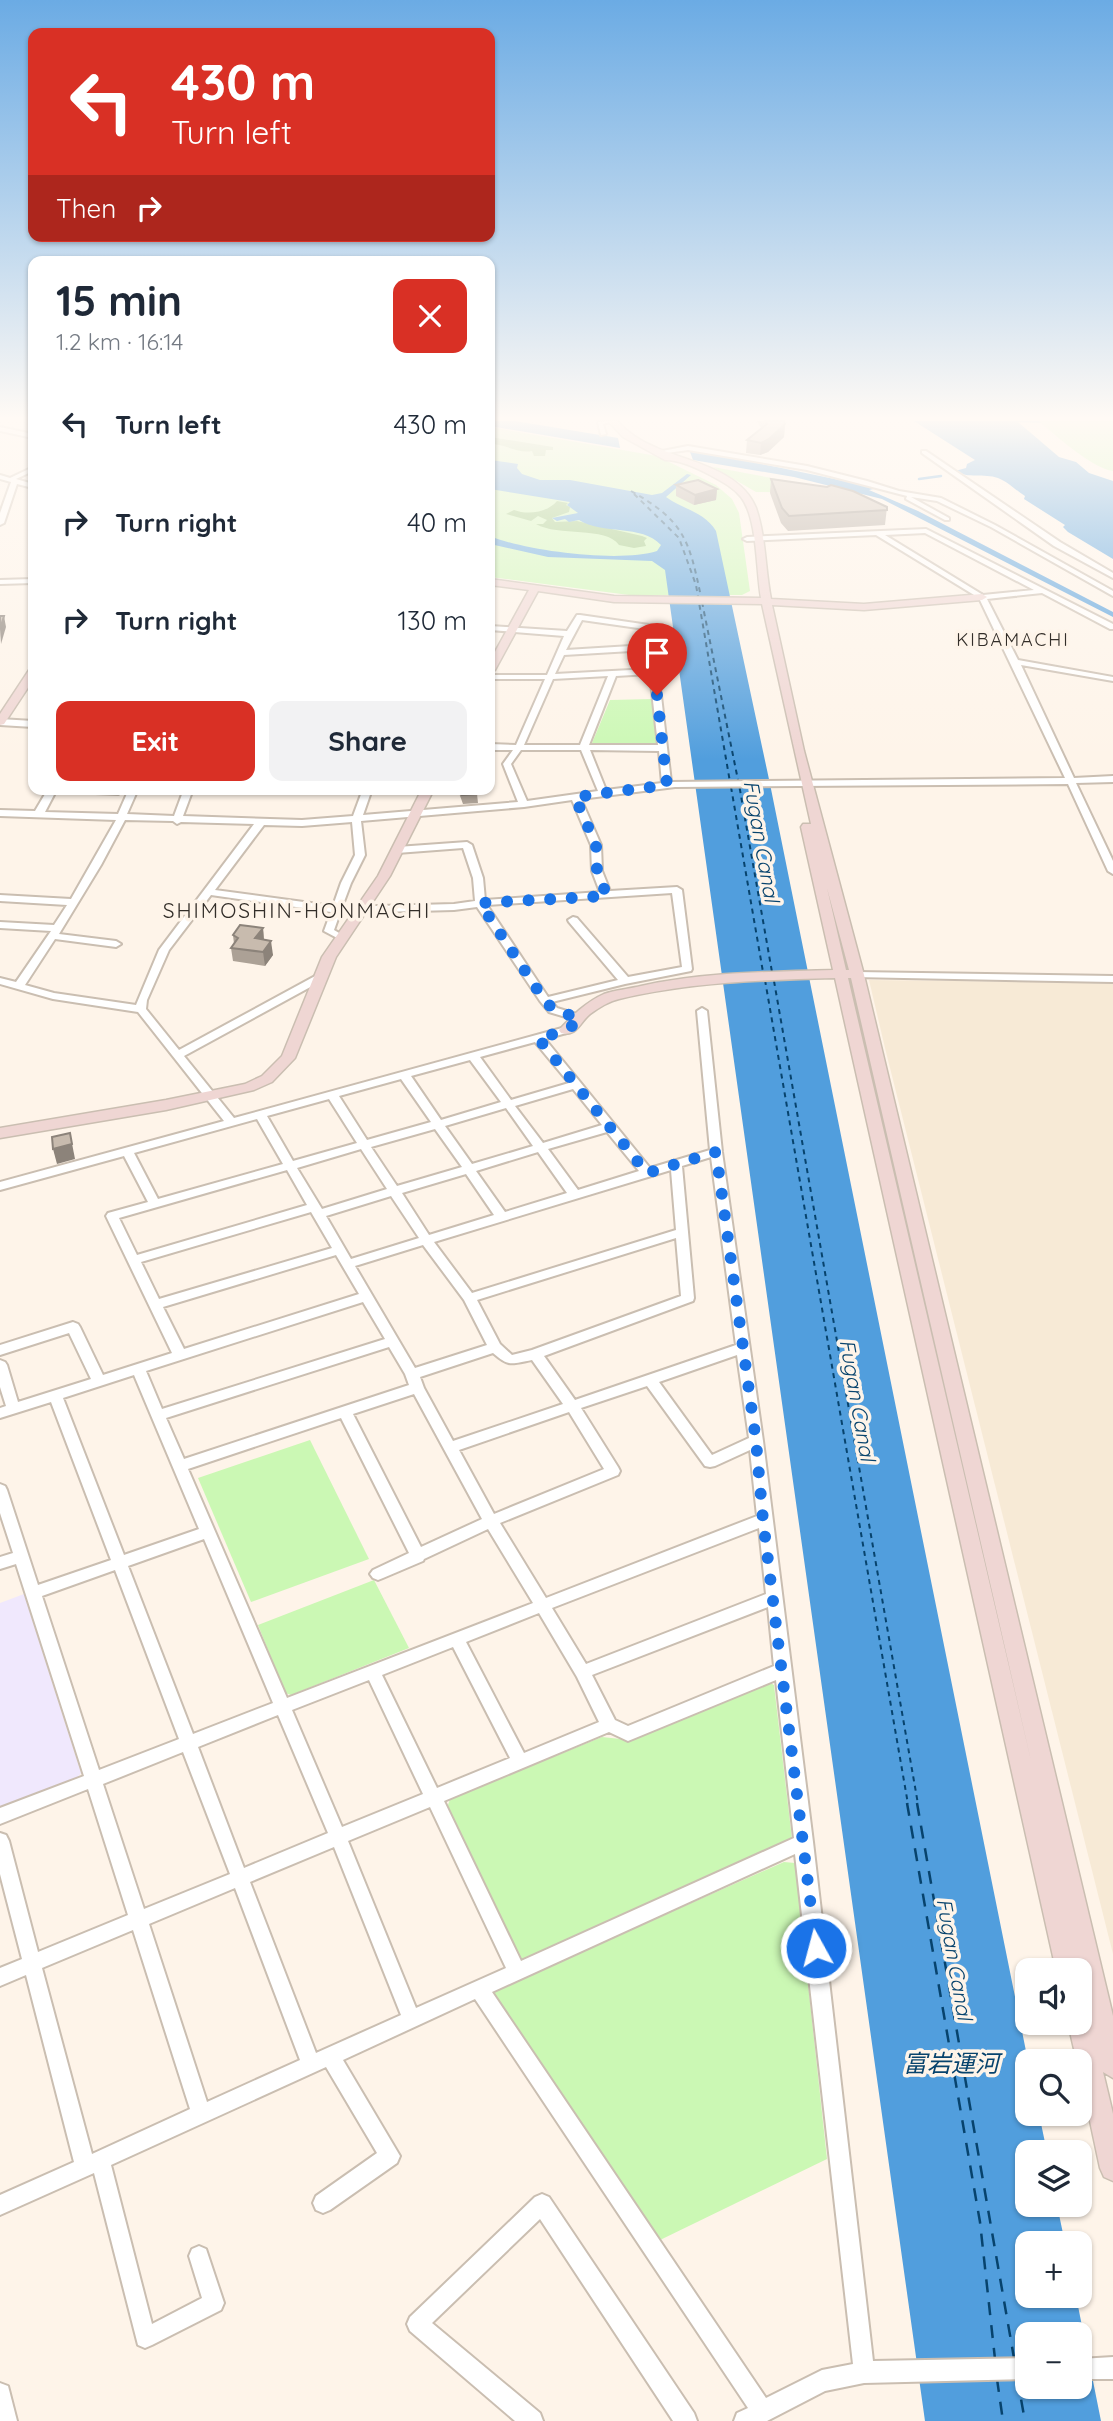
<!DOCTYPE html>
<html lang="en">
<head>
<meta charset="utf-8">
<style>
	body { margin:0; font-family:Quicksand,"Noto Sans JP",sans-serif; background:#f2f2f3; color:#1f2937; height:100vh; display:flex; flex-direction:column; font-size:26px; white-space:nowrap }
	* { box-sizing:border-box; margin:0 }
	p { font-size:23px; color:#747a83 }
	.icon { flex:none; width:38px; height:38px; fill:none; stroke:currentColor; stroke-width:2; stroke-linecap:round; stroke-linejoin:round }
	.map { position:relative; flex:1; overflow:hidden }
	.side { position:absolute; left:28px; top:256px; width:467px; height:539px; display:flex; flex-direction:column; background:#fff; border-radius:14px; box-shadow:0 2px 5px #0004 }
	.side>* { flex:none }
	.top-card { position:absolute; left:28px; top:28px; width:467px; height:214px; border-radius:14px; box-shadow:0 2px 5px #0004; background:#d93025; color:#fff; overflow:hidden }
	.controls { position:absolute; left:1015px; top:1958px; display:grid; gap:14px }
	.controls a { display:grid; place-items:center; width:77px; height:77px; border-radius:14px; background:#fff; box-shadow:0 2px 5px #0004; font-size:35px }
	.pin { position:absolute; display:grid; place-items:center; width:60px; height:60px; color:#fff; margin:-72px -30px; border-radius:50% 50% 50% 0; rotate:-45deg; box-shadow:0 0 7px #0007 }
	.pin .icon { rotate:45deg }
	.me { position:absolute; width:77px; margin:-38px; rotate:353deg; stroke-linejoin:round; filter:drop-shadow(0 0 5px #0008) }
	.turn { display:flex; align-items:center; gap:24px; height:147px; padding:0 28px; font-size:32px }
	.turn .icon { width:91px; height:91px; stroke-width:2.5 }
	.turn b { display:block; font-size:49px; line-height:60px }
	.then { display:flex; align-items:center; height:66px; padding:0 28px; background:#0003; gap:14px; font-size:26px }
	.round { display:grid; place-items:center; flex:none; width:74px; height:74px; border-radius:14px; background:#f2f2f3 }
	.summary { display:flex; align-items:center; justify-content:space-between; height:119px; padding:0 28px }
	h1 { font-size:42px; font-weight:800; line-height:52px }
	.button { display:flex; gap:14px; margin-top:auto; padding:14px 28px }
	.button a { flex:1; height:80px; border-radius:14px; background:#d93025; color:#fff; font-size:28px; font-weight:800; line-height:80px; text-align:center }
	.button a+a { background:#f2f2f3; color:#1f2937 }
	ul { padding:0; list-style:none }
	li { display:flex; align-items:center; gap:21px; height:98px; padding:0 28px }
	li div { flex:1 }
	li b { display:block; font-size:26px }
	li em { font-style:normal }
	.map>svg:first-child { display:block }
	.industrial { fill:#f7ead6 }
	.education { fill:#f0e8fd }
	.green { fill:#cbf8b4 }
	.forest { fill:#90c474 }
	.water { fill:#519edd; fill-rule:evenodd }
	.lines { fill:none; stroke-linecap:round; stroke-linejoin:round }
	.stream { stroke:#519edd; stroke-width:2.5 }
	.ferry-far1 { stroke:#07436d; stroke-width:2; stroke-dasharray:5 4.5; stroke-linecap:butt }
	.ferry { stroke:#07436d; stroke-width:2.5; stroke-dasharray:13 10; stroke-linecap:butt }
	.street-casing { stroke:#cabeb1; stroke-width:4 }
	.secondary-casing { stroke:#cabeb1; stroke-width:3 }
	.street { fill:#fff; fill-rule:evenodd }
	.secondary { fill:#efd6d3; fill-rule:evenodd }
	.wall { fill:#aca196 }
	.shaded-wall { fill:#8c837a }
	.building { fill:#c8bbae; stroke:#8c837a; stroke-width:2 }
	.route { stroke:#1a73e8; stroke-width:12; stroke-dasharray:0 21.6 }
	.labels { text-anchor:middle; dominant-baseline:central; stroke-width:7; stroke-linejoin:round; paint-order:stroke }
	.far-neighbourhood-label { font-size:18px; letter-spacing:2px; fill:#332e29; stroke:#fef4e9 }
	.water-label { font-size:21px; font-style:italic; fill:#07436d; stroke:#fef4e9 }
	.neighbourhood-label { font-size:21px; letter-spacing:2px; fill:#332e29; stroke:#fef4e9 }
	.near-water-label { font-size:24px; font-style:italic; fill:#07436d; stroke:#fef4e9 }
</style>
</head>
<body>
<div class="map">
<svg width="1113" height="2421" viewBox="0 0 1113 2421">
	<rect width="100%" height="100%" fill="#fef4e9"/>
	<path class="industrial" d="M869,980L1113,983V1954L885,1048Z"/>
	<path class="education" d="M24,1594L81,1773L75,1780L0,1808V1603Z"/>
	<g class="green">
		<path d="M1039,421H1113V471C1093,469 1055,435 1039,421Z"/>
		<path d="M490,427L657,456L716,485L732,499L739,513L750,591L742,595H629L490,577Z"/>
		<path d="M713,467L852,493L756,492Z"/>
		<path d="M652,699L658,744L592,743L610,700Z"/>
		<path d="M310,1440L369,1559L251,1602L198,1478Z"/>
		<path d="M374,1580L409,1648L291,1695L285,1693L258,1625Z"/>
		<path d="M769,1682L774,1685L792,1839L522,1960L447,1808L450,1799L602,1737L630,1740Z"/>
		<path d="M784,1862L795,1863L827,2159L658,2241L493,2001L495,1990Z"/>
	</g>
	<g class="forest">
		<path d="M490,437L553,447V450H546L545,456H534L532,451C518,454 506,444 490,444Z"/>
		<path d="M557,501L568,503L566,505L570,507L569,512L552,518L555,522L577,521L642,536L647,538L644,541L646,546L634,548L619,545C606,526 558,537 536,524H543L547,520L538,516L531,521L506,514L514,510C527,515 547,513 557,501Z"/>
	</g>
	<g class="water">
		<path d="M490,421H515L618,438L620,448L490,426Z"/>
		<path d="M914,421H1039L1041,423L1018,422L1059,457L1076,462L1089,473L1113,481V559L1068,532L1063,527L1065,525L1024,499L1025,496C1015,490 1010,483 998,478C984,473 968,479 955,471L966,468L967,464L975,460Z"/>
		<path d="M689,449L878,488L869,490L918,511L1113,612V617L882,499L794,477L693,460Z"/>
		<path d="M490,460L518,464L517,468L522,474L540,480H570L652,495L662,493L687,474L691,475L666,497C682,509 705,512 716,531L770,784L1028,2061L1027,2114H1039L1047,2152H1027V2205H1057L1065,2243L1027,2244V2296H1076L1101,2421H925L665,570L652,561L548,557L490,544V536C525,551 620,563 657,551L661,545C642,524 602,535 579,520L569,522L565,519L557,521L552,518L578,513L567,505L570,502L490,489ZM1027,2334H1080V2387H1027Z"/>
	</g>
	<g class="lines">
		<path class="stream" d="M919,479L941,476"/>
		<g class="ferry-far1">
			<path d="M631,491C684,521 689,539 701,597"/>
			<path d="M634,494L679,538L696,585L730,782"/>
			<path d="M702,602L740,790L772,972"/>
			<path d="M731,787L763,972"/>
			<path d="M765,980L908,1804"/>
			<path d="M774,981L918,1804"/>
		</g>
		<g class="ferry">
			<path d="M907,1803L980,2222L995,2359"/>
			<path d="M917,1803L1014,2358"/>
			<path d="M1017,2377L1025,2421"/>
			<path d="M997,2379L1003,2421"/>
		</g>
		<defs>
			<g id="street">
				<path d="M614,421L603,424L606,434L601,435L598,422Z"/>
				<path d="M0,427L33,434V438L0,431Z"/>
				<path d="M688,446L807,466L867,481L899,491L941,498L995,525L1113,591V596L991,527L937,501L911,497L949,518V520H945L906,499L907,496L807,470L688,450L660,454L657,452Z"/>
				<path d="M922,451H926L1060,542L1113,573V578L1054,546L922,453Z"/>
				<path d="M33,467V471L16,479L33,484V488L17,484L4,523L0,525V513L11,482L0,479V475L10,478Z"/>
				<path d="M926,529L1113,624V629H1110L1042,593L987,599L1018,660L1113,677V681L1021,665L1074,778L1113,776V782L1076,783L1113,861V874L1108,871L1068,784L675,787L581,799L601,845L602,871L610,891L677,887L682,890L692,969L691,971L625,984L552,1002L557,1008L583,1016L584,1018L579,1021L549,1012L540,1001L477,907L454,910L340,913L334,930L346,937L341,940L324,931L331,912L211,895L169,950L147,1000L146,1009L179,1050L317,975H325L326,977L325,979L184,1056L234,1118L562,1028H570L571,1030L570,1032L545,1039L650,1168L710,1150L697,1011L702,1008L707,1011L722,1152L763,1441L813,1842L873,2361L1027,2358V2379L864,2383L825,2391L767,2421H734L737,2413L748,2408L475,1999L343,2060L400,2156L397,2163L330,2210L323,2213L316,2210L313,2203L316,2196L377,2153L326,2067L111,2165L152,2324L202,2298L189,2256L192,2249L199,2246L206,2249L224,2303L221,2310L152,2345L145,2348L138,2345L94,2173L0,2215V2195L74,2162L26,1975L0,1986V1968L22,1959L0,1874V1833L6,1835L9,1841L38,1952L128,1915L88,1789L0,1824V1808L84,1776L16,1564L0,1569V1557L13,1553L0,1513V1484L5,1486L7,1490L38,1585L111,1560L51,1402L0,1418V1408L6,1406L0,1387V1360L5,1362L7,1365L18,1402L91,1379L69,1333L0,1355V1345L73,1322L78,1324L80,1327L103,1375L172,1353L106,1216L108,1213L148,1202L124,1156L0,1190V1182L224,1121L138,1012L53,999L0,984V978L16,982L51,931L0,928V922L54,925L67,905L0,901V895L71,899L116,820L0,816V810L35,811L48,789H57L45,812L118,814L129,789H138L127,814L174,816L184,789H193L183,816L302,820L353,816L363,789H372L363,815L518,802L503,764L513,750H490V744L516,745L545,679H490V675H547L564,636L490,630V626L567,631L577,615H580L649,625L653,627L671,782L1065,778L979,598L876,535L747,541L743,539L747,537ZM925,533L1034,590L983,595L885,535ZM582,620L645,629L647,645L566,650ZM648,650L650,669L555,674L564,655ZM650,674L658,745H589L616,676ZM608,676L580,745H524L553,679ZM521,750H581L598,791L527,801L511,764ZM590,750L659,751L662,783L606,790ZM572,800L591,845L592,871L600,892L485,900L483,878L472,845L467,842L397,847L392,850L397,853L463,848L473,878L475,901L454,904L342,907L351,883L365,855L361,821L524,807ZM125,820L173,821L177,824L181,822L254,824L159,950L136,1005L54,993L25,985L55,939L116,947L121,944L116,941L59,934L101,865ZM352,822L355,855L341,883L333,906L215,890L264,825L302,826ZM672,893L682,967L628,977L577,918L573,917L568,920L569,922L618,980L548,997L487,905ZM535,1042L569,1083L511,1100L480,1057ZM470,1060L501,1102L441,1120L411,1076ZM401,1079L431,1122L367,1140L339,1096ZM573,1089L602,1125L543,1143L515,1106ZM329,1099L357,1143L293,1161L267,1116ZM506,1108L533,1146L472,1164L445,1126ZM257,1119L283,1164L158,1199L134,1153ZM435,1129L462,1167L397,1186L371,1147ZM607,1132L639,1171L578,1190L548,1149ZM361,1149L387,1189L322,1209L297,1168ZM538,1152L567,1193L505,1212L476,1171ZM711,1157L736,1345L575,1400L544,1356L693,1301L694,1298L682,1166ZM287,1170L307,1205L137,1255L119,1218ZM671,1170L676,1230L472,1293L434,1242ZM466,1174L494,1215L429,1235L402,1193ZM391,1196L419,1238L351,1259L326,1216ZM311,1212L332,1248L159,1299L141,1262ZM676,1238L681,1296L532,1350L512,1355L500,1344L477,1300ZM423,1245L464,1300L487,1345L415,1368L355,1266ZM336,1255L359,1294L184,1349L163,1307ZM363,1302L385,1339L162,1409L146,1371ZM389,1347L405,1374L409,1385L184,1459L166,1418ZM493,1353C509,1367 511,1364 532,1360L563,1404L453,1441L424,1388L420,1377ZM737,1355L749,1438L712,1455L659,1382ZM134,1375L199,1529L124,1555L63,1398ZM647,1386L705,1466L710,1467L715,1466L750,1450L757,1516L546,1598L500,1523L618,1475L620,1471L618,1467L581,1408ZM414,1394L482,1519L421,1547L353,1414ZM569,1412L604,1469L494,1514L459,1450ZM341,1418L409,1553L373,1570L370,1574L373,1578L378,1580L383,1578L423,1561L424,1559L488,1529L533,1603L287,1698L188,1469ZM759,1528L766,1594L586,1664L552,1608ZM204,1539L273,1703L193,1734L128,1566ZM115,1570L179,1739L99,1770L42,1596ZM768,1607L774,1666L628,1726L615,1720L592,1675ZM539,1613L577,1677L599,1722L524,1753L466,1642ZM453,1647L510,1758L437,1788L382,1675ZM369,1680L423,1794L342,1827L292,1710ZM776,1680L794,1838L521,1961L444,1801L609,1732L628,1741ZM278,1715L328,1833L244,1868L198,1747ZM183,1752L230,1874L144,1909L103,1784ZM430,1807L506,1968L416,2008L348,1841ZM334,1847L401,2015L316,2053L250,1882ZM795,1854L853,2364L822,2370L766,2398L492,1992ZM235,1888L300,2060L207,2102L149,1924ZM133,1930L190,2109L92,2154L42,1968Z"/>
				<path d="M33,579V583L0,584V580Z"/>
				<path d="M0,719L33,721V727L0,725Z"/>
				<path d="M68,789H121L123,791L118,794L72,792Z"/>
				<path d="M857,972L1113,976V982L853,977V973Z"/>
				<path d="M542,2194L549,2197L694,2413L697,2421H673L540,2219L432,2323L540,2413L543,2421H515L410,2331L407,2324L410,2317L535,2197Z"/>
				<path d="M1113,2357V2379H1080V2359Z"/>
				<path d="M0,2383L8,2386L17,2421H0Z"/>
			</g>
			<g id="secondary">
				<path d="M608,421H617C628,433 642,442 657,448C689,462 741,470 756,508C766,537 765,569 771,599L864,604L982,594L987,597L982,600L864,610L772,605L804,751L864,975L1113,2016V2078L1103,2072L1113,2114V2181L1104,2177L1100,2168L1080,2074V2062H1077L1068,2023H1080V2010L1090,2017L1080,1970H1056L835,978C762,980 690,982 619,999C610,1001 598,1008 590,1014C580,1022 577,1037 561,1033L559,1030C572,1016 586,1002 604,994C615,990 629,989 641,986C704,972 769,972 833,970L801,827L803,824H811L762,604L614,602L538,591L495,670L490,673V661L529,590L490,585V579L614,596L761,598C756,571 758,519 741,497C733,487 721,481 710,475C695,467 680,460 665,460L623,437ZM827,888L849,970H846ZM848,978H851L1032,1765Z"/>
				<path d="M33,669V680L4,724L0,725V714L29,670Z"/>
				<path d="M422,789H434L390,876L336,957L295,1058L272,1082L254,1090L166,1110L0,1138V1128L166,1100L245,1084L262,1076L282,1056L322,957L378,876Z"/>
			</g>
		</defs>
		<use href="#street" class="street-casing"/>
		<use href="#secondary" class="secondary-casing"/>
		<use href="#street" class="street"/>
		<use href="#secondary" class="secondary"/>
	</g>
	<g class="wall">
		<path d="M757,421H784L785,424L784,437L768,452L760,455L746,453L747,440L762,429Z"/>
		<path d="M771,479L887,507L885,525L788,531L781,523L770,493Z"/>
		<path d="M676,485L717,489L716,500L694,505L676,496Z"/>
		<path d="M458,789L477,794L478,803L463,804L459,793Z"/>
		<path d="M263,928L264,940L273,955L265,966L233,961L231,948L234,944L233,935Z"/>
	</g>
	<g class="shaded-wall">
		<path d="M785,424L784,437L768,452L760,455L761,443Z"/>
		<path d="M717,489L716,500L694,505L695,495Z"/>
		<path d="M4,616L6,627L1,644L0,629Z"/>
		<path d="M263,928L264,942L257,952L255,938Z"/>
		<path d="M271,941L273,955L265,966L263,952Z"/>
		<path d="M70,1133L75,1159L57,1164L53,1149Z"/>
	</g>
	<g class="building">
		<path d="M766,421H784L785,424L769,439L761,443L747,440L767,424Z"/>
		<path d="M771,479L827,487L831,485L853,491L887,507V510L789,516L782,508Z"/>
		<path d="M698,480L717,489L695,495L676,485Z"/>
		<path d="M0,616H4L0,629Z"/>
		<path d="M460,789H475L477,794L462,795Z"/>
		<path d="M240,925L263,928L255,938L271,941L263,952L231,948L238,938L233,935Z"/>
		<path d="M70,1133L72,1144L53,1149L52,1137Z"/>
	</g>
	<linearGradient id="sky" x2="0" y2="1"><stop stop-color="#6babe4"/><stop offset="0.55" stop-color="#fffaf5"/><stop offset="1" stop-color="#fffaf5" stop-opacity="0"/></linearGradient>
	<rect width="1113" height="760" fill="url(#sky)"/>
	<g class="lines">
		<path class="route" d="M657,695L667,785L575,797L596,845L597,871L607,896L480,903L545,1001L554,1010L579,1018C571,1032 552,1034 538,1038L647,1173L716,1152L756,1441L763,1520L816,1948"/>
	</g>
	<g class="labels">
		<g class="far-neighbourhood-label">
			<text x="1013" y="639">KIBAMACHI</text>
		</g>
		<g class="water-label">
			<text transform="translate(762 841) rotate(80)">Fugan Canal</text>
			<text transform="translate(858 1400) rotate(80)">Fugan Canal</text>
			<text transform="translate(955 1959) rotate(80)">Fugan Canal</text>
		</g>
		<g class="neighbourhood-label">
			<text x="297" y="910">SHIMOSHIN-HONMACHI</text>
		</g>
		<g class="near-water-label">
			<text x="951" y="2063">富岩運河</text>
		</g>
	</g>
</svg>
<div class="controls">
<a><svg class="icon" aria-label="sound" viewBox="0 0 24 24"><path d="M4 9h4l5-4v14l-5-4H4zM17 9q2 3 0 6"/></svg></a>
<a><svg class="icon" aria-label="search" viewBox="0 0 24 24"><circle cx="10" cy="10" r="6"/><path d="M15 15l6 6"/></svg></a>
<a><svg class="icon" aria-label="layers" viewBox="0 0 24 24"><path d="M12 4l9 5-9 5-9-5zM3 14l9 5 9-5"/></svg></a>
<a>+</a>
<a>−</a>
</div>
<div class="pin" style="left:657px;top:695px;background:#d93025"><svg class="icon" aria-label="arrive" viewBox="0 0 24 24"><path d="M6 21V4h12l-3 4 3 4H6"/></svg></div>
<svg class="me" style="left:816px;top:1948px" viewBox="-20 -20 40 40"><circle r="17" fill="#1a73e8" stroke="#fff" stroke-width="3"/><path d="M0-11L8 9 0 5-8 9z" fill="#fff"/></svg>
<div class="top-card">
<div class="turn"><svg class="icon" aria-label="left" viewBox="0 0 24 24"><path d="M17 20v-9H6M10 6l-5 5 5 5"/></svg><div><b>430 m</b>Turn left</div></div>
<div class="then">Then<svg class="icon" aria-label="right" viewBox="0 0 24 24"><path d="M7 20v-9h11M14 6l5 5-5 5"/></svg></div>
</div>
<section class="side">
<div class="summary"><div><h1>15 min</h1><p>1.2 km · 16:14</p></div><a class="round" style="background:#d93025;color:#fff"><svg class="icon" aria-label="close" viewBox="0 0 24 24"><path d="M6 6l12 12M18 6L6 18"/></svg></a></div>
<ul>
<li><svg class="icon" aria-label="left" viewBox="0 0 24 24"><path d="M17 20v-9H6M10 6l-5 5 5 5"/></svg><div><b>Turn left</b></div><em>430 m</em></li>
<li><svg class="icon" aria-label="right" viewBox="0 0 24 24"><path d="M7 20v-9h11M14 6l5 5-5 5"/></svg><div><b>Turn right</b></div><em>40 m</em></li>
<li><svg class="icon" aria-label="right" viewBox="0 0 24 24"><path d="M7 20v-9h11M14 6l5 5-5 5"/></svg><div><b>Turn right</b></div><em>130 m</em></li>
</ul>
<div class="button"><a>Exit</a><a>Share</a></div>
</section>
</div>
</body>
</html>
